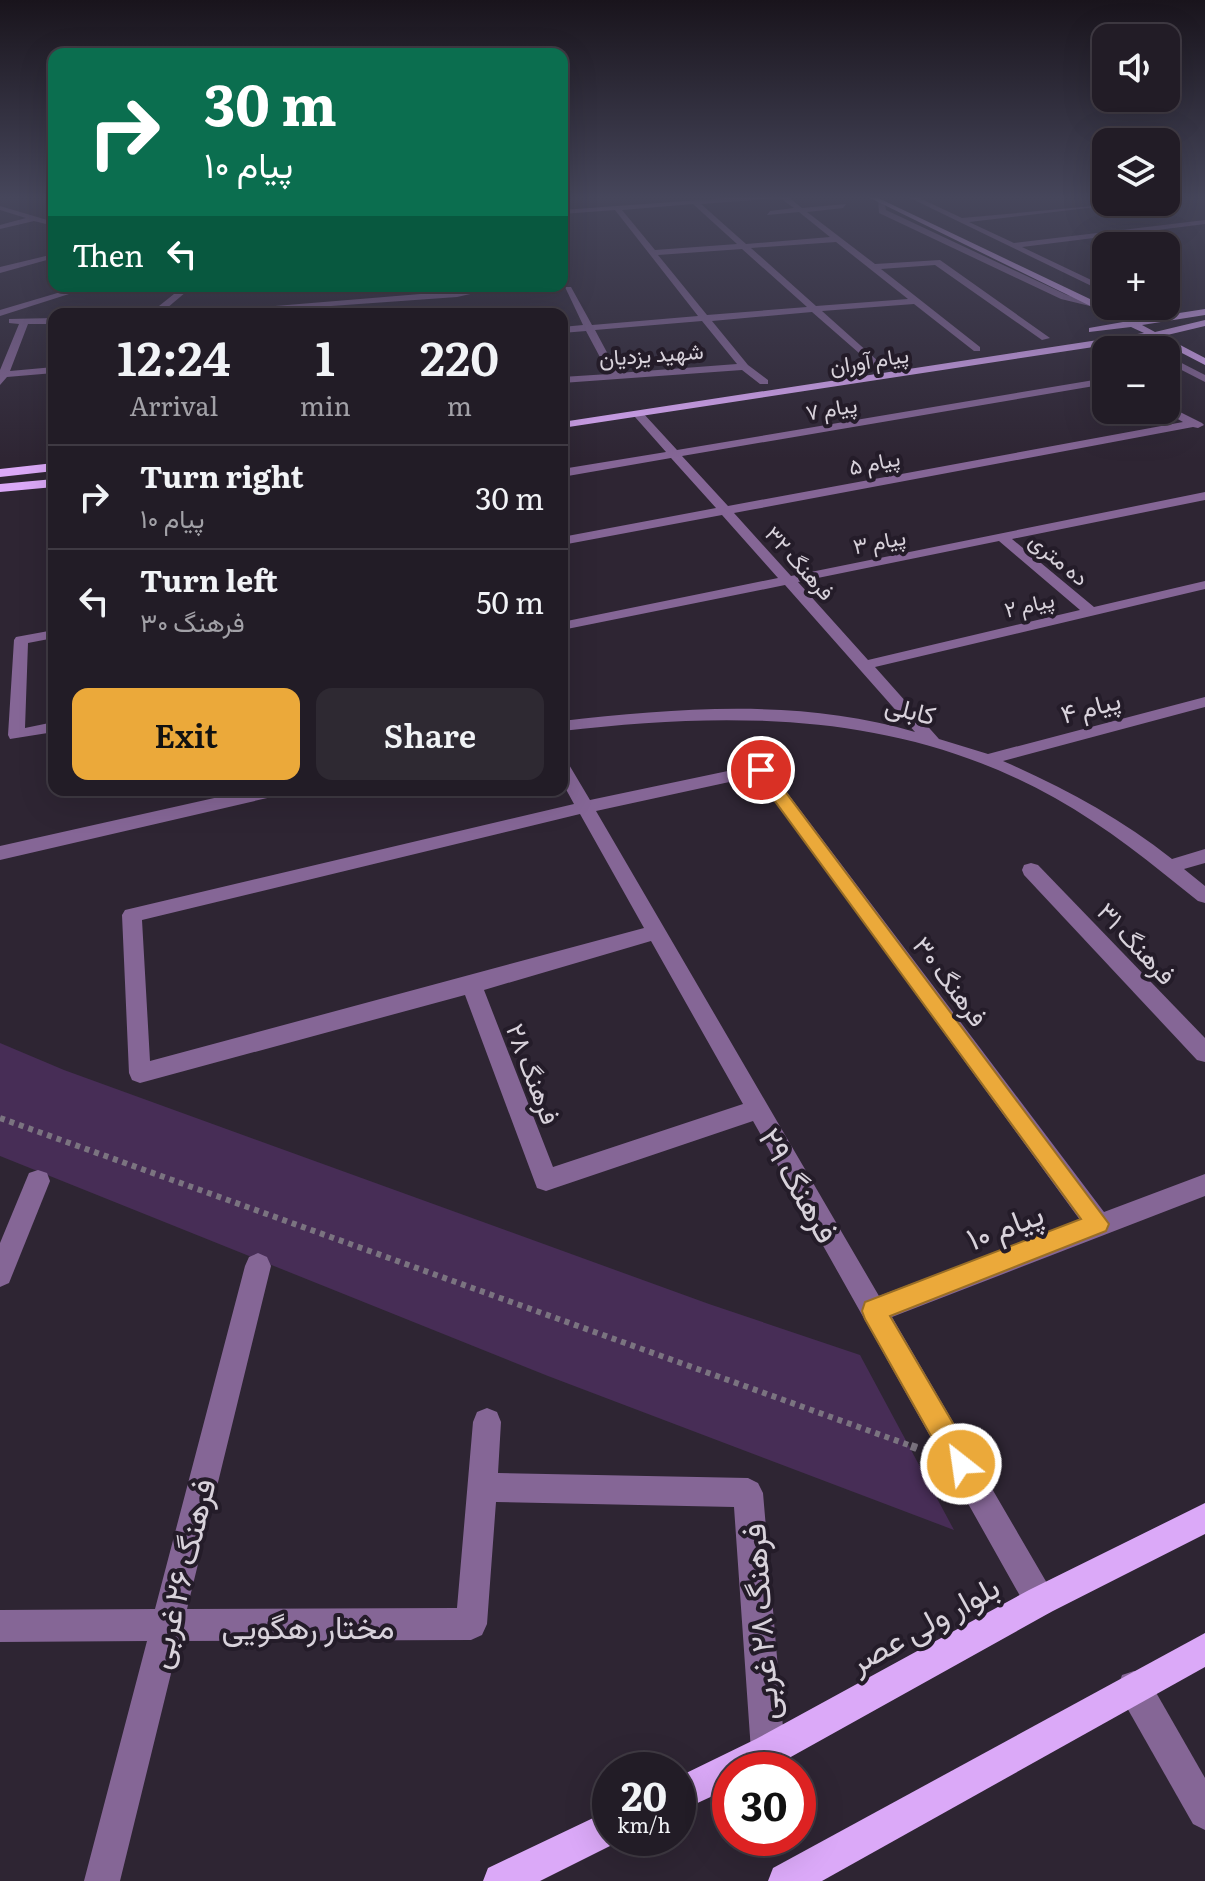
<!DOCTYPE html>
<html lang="en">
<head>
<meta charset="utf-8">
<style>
	body { margin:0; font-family:Literata,Vazirmatn,serif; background:#2e2932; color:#f1f3f6; height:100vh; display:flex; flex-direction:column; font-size:30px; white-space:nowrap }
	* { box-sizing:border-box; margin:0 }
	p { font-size:26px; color:#a2a1a7 }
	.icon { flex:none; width:44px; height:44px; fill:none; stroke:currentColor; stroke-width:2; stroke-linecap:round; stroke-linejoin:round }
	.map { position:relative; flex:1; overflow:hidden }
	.details { position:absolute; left:48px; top:308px; width:520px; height:488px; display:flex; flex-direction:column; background:#221c26; border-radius:16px; box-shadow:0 8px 32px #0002,0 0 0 2px #3f3a43 }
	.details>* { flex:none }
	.hud { position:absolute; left:48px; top:48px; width:520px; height:244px; border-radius:16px; box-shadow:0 8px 32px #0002,0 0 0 2px #3f3a43; background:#0b6e4f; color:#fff; overflow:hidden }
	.tools { position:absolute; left:1092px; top:24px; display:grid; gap:16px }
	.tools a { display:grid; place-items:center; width:88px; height:88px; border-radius:16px; background:#221c26; box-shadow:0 8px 32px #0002,0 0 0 2px #3f3a43; font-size:40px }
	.speed { position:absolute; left:592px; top:1752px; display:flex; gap:16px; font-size:40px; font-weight:700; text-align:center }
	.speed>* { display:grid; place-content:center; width:104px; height:104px; border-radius:50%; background:#221c26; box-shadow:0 8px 32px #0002,0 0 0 2px #3f3a43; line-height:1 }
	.speed small { font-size:20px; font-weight:400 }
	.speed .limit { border:12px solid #d22; background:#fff; color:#111 }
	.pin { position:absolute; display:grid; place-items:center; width:68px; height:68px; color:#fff; margin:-34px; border:4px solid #fff; border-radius:50%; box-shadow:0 2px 8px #0007 }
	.me { position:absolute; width:88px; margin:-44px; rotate:330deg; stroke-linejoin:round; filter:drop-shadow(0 0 6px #0008) }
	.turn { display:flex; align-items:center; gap:28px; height:168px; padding:0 24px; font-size:36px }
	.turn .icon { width:104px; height:104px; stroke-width:2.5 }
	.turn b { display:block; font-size:56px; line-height:68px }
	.then { display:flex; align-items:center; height:76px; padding:0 24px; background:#0003; gap:16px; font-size:30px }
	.eta { display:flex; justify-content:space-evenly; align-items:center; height:136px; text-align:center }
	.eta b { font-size:48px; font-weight:600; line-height:56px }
	.action { display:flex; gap:16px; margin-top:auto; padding:16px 24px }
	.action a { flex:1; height:92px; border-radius:16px; background:#eba93a; color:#111; font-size:32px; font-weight:600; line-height:92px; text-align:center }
	.action a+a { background:#2e2932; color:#f1f3f6 }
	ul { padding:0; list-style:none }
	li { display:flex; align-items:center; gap:24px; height:104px; padding:0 24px; border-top:2px solid #3f3a43 }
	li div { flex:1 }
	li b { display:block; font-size:30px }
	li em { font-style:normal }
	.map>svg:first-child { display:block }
	.green { fill:#472d56 }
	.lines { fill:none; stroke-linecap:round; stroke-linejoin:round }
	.path-far1 { stroke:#7b7480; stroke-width:6; stroke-dasharray:5 5; stroke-linecap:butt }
	.path { stroke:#7b7480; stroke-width:8; stroke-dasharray:6 6; stroke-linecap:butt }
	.minor { fill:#856696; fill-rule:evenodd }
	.major { fill:#dba9f8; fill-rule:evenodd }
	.route { fill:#eba93a; stroke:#996e26; stroke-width:2 }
	.labels { text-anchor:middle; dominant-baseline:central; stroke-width:8; stroke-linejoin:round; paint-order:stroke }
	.far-street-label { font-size:22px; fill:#d8d2db; stroke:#241c29 }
	.street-label { font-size:26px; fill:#d8d2db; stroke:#241c29 }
	.near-street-label { font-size:32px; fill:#d8d2db; stroke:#241c29 }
</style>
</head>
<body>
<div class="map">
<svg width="1205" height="1881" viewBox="0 0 1205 1881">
	<rect width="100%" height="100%" fill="#2e2533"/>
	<path class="green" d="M0,1043L64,1070L709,1304L860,1355L954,1530L548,1376L0,1156Z"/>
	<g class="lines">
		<path class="path-far1" d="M0,1118L917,1448"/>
		<path class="path" d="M911,1446L923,1450"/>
		<g class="minor">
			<path d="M754,196H787L802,208L846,204L843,208L807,212L875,264L940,260L1050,338L1042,340L935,265L881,269L980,347V351H974L914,304L822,311L879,362V366L875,367L812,312L712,321L748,365L768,380V384H760L742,370L562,383V377L609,374L586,331L562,333V327L583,325L565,287H571L592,325L698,316L615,210L562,214V210ZM780,198L794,208L770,211L767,215L799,212L830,237L746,244L701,204ZM693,204L737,244L655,250L622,210ZM836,242L908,299L816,306L751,248ZM742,249L807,307L707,315L658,255ZM702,321L737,364L618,373L595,330Z"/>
			<path d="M906,196H915L962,218L1138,202L969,222L1014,243L1205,220V224L1022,247L1106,287V293Z"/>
			<path d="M1167,196H1176L1166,201Z"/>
			<path d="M878,200H884L886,210L1067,295L1103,305L1098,308L1061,299L879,213Z"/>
			<path d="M0,206L54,222V226L34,221L0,229V225L26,218L0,210Z"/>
			<path d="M54,254V258L0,273V267Z"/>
			<path d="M81,286H94L0,316V310Z"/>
			<path d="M184,286H193L160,314H149Z"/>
			<path d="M487,286H506L457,297L221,314H178L457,291Z"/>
			<path d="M54,318V324H28L10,371L54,367V373L7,377L0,385V370L19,324L9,323V319Z"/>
			<path d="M1149,346L1156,350H1145Z"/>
			<path d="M1166,355L1205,375V382L1166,362Z"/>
			<path d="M1106,378V384L682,456L728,506L1183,422L1162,410H1166V405L1202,423L1204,425L1198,428L1193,427L734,513L791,576L1205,492V500L1012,539L1094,607L1205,581V589L875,667L939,739L988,754L1205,697V707L1003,761C1064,788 1120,818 1172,859L1205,849V863L1184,869L1205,886V903L1198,901C1152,864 1107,827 1055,798C900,711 733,711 562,731V721C678,708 801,698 915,732L785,585L562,630V622L778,578L722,515L562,545V537L716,508L671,458L562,477V469L666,452L635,417V413H643L677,450ZM999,541L1080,610L868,660L798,582Z"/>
			<path d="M54,630V638L28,643L25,728L54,722V732L10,739L8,735L14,640L16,637Z"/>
			<path d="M562,761L568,763L590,800L761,764L767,766L1104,1212L1205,1174V1196L892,1317L1051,1590L1056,1601L1051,1612L1040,1617L1029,1612L753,1121L546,1191L537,1188L465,995L140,1083L132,1080L129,1073L122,915L125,910L574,804L562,782ZM757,776L1080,1220L879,1296L596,811ZM580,814L644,928L150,1061L142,920ZM651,941L743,1104L553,1167L484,990Z"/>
			<path d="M250,790H285L276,796L0,860V846Z"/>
			<path d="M1031,863L1038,865L1205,1038V1062L1197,1060L1024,875L1022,870L1024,865Z"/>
			<path d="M38,1170L47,1173L50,1181L9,1283L0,1287V1243L29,1173Z"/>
			<path d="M258,1253L267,1257L271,1266L187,1609L457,1608L473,1422L477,1412L487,1408L497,1412L501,1422L498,1473L748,1478L758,1483L763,1493L785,1751L780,1763L768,1768L756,1763L751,1751L734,1507L496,1502L487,1624L482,1635L471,1640L179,1641L120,1881H84L147,1641L0,1642V1610L155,1609L245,1266L249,1257Z"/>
			<path d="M1134,1671L1146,1675L1205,1778V1830L1193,1824L1122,1699L1118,1687L1122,1675Z"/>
		</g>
		<g class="major">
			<path d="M866,196H874L1134,320L1205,309V315L1142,325L1155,332L1205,320V326L1163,336L1205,358V365L1153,338L562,428V422L1144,333L1131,327L1089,332V328L1123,322Z"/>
			<path d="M54,463V471L0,477V469Z"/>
			<path d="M54,479V487L0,492V484Z"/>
			<path d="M1205,1503V1534L1051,1612L780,1763L766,1770H730V1788L678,1812V1777L756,1739L1029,1590Z"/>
			<path d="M1205,1633V1667L822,1881H768L773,1868Z"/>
			<path d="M610,1810V1838H624L622,1840L540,1881H483L488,1868Z"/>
		</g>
	</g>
	<linearGradient id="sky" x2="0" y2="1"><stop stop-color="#19141c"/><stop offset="0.43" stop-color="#46465b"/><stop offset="1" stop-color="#46465b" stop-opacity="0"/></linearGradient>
	<rect width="1205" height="459" fill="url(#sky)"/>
	<path class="route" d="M761,765L766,766L1109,1224L1106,1231L890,1316L971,1454L974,1464L971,1473L961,1477L952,1473L865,1319L862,1311L865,1302L1081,1219L755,774L753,770Z"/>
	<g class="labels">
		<g class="far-street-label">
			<text transform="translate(651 353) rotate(-4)">شهید یزدیان</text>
			<text transform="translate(869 359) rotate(-9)">پیام آوران</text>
			<text transform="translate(831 407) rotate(-10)">پیام ۷</text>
			<text transform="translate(874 461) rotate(-11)">پیام ۵</text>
			<text transform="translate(879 540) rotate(-11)">پیام ۳</text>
			<text transform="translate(1060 558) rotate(40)">ده متری</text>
			<text transform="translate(801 562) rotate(48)">فرهنگ ۳۲</text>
			<text transform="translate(1029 603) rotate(-13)">پیام ۲</text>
		</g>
		<g class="street-label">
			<text transform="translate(1090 705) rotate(-15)">پیام ۴</text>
			<text transform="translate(911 708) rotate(14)">کابلی</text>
			<text transform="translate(1138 942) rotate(47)">فرهنگ ۳۱</text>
			<text transform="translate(952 980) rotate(53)">فرهنگ ۳۰</text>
			<text transform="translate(535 1073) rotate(69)">فرهنگ ۲۸</text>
		</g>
		<g class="near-street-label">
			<text transform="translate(801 1184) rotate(60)">فرهنگ ۲۹</text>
			<text transform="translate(1004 1224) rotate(-21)">پیام ۱۰</text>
			<text transform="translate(179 1573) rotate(-76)">فرهنگ ۲۶ غربی</text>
			<text transform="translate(758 1622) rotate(-94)">فرهنگ ۲۸ غربی</text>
			<text transform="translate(923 1622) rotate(-29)">بلوار ولی عصر</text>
			<text x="308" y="1625">مختار رهگویی</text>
		</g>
	</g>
</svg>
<div class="tools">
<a><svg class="icon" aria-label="sound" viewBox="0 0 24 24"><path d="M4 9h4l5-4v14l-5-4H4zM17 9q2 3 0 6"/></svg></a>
<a><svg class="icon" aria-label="layers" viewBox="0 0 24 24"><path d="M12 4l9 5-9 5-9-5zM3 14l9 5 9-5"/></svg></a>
<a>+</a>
<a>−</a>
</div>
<div class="speed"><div>20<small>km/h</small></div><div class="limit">30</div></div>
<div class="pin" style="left:761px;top:770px;background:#d93025"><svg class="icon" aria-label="arrive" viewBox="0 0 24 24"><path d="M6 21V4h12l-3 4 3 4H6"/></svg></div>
<svg class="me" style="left:961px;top:1464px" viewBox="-20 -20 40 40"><circle r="17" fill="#eba93a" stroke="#fff" stroke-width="3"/><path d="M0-11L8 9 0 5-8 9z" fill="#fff"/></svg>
<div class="hud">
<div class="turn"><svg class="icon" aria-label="right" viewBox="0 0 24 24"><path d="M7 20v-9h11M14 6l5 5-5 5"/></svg><div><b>30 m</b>پیام ۱۰</div></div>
<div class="then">Then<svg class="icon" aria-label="left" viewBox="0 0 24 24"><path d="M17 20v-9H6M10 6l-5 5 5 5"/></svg></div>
</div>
<section class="details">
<div class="eta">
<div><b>12:24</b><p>Arrival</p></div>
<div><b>1</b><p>min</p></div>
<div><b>220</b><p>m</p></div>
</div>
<ul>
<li><svg class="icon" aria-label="right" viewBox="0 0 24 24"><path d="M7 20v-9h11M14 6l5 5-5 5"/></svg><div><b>Turn right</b><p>پیام ۱۰</p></div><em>30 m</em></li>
<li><svg class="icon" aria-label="left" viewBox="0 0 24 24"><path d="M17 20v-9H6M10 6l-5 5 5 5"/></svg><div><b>Turn left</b><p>فرهنگ ۳۰</p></div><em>50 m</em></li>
</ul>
<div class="action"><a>Exit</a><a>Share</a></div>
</section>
</div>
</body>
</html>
